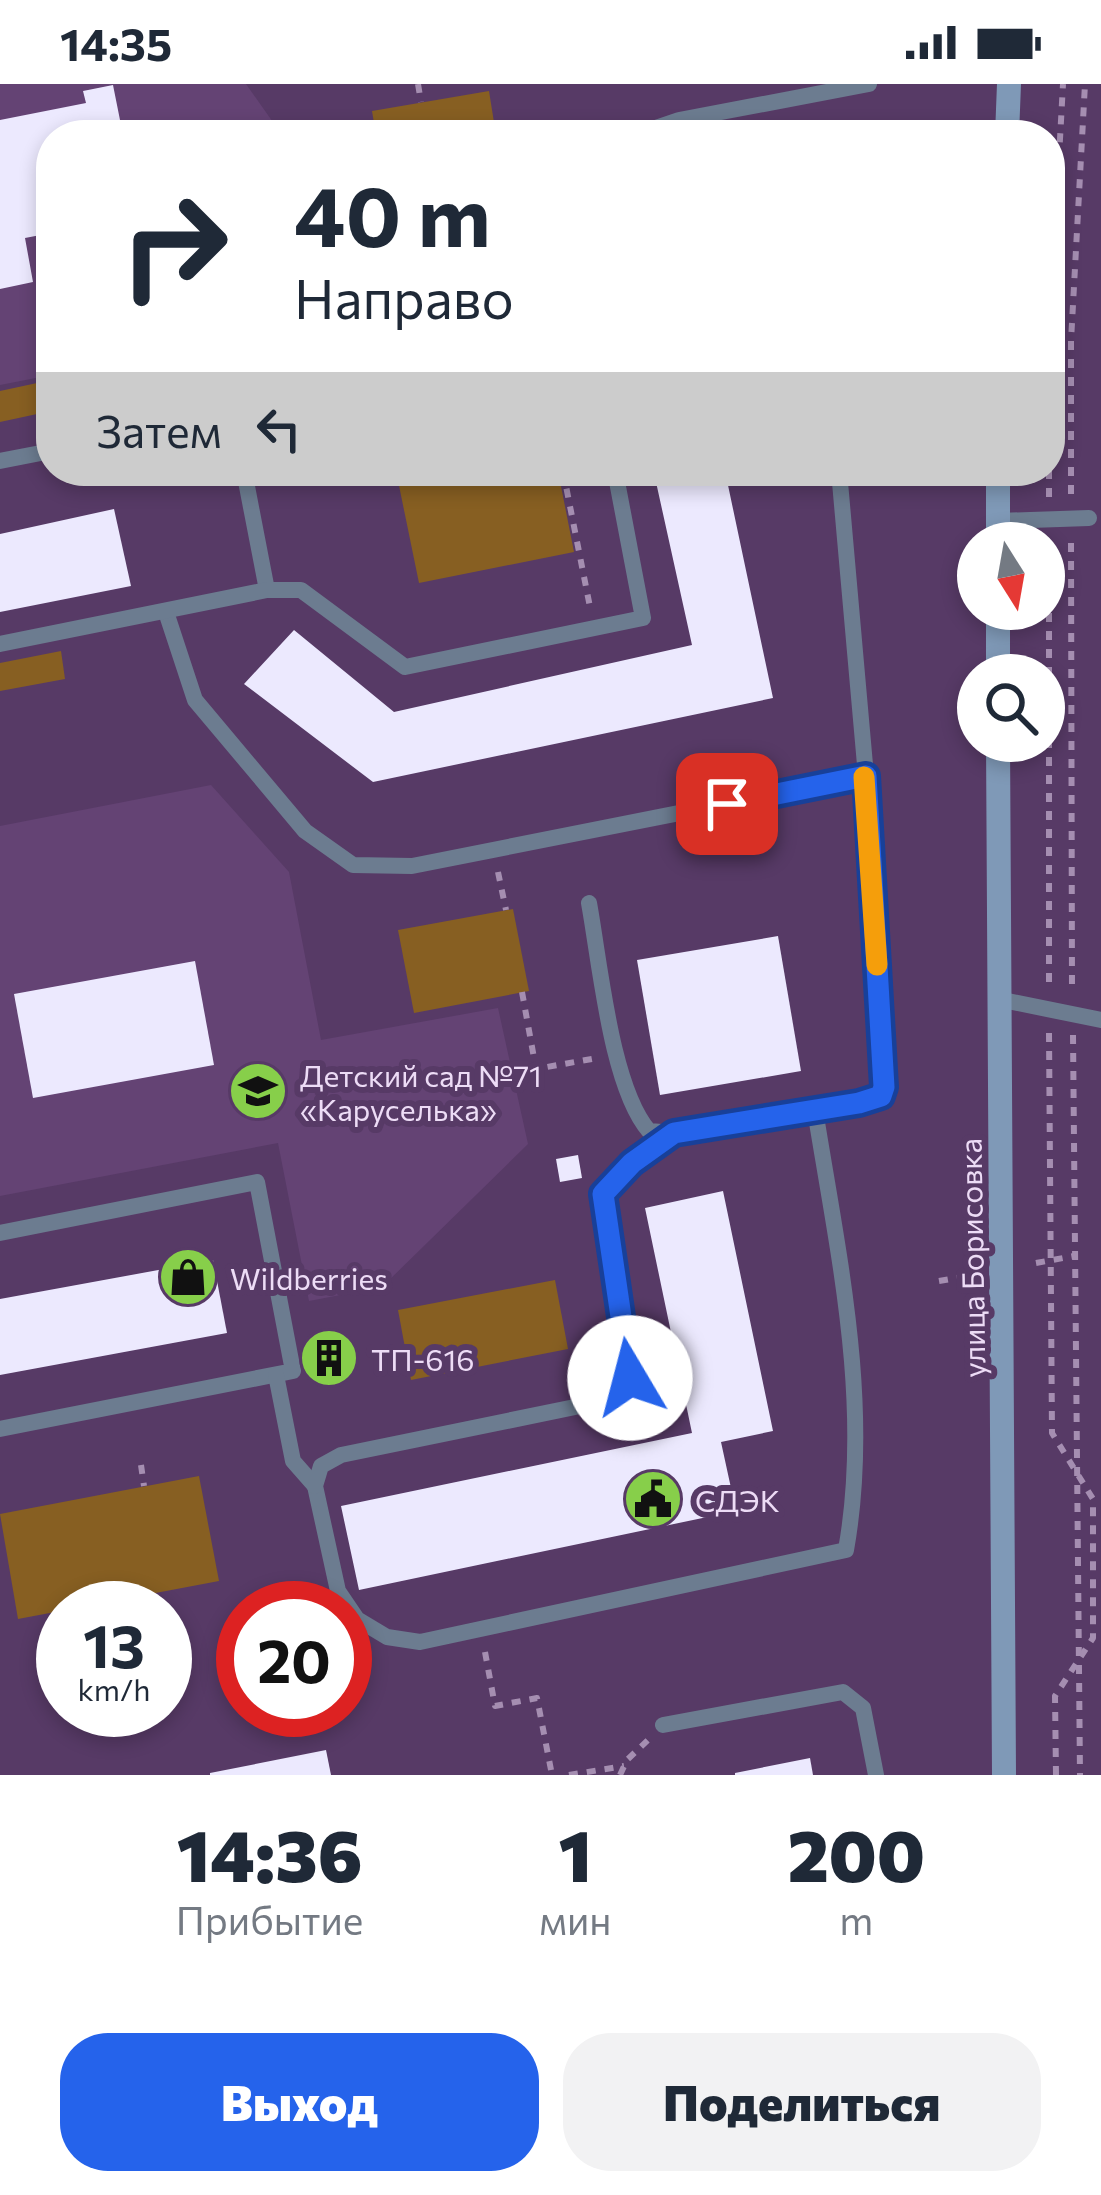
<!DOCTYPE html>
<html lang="ru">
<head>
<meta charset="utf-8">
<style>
	body { margin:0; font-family:Commissioner,sans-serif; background:#f2f2f3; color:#1f2937; height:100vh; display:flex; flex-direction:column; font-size:45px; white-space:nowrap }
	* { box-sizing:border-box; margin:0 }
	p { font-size:39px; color:#747a83 }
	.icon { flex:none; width:66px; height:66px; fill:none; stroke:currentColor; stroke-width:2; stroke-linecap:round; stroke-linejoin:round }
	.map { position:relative; height:1691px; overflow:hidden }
	.sheet { display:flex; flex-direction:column; background:#fff; flex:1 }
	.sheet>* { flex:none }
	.hud { position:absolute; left:36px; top:36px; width:1029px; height:366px; border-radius:48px; box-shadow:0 6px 18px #0003; background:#fff; color:#1f2937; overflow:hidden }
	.needle { width:78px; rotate:169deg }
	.controls { position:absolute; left:957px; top:438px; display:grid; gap:24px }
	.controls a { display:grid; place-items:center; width:108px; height:108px; border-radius:50%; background:#fff; box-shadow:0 6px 18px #0003; font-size:60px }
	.speed { position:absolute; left:36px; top:1497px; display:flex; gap:24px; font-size:60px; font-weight:700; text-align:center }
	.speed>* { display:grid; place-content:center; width:156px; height:156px; border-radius:50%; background:#fff; box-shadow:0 6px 18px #0003; line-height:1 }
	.speed small { font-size:30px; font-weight:400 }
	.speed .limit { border:18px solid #d22; background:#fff; color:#111 }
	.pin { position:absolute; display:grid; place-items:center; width:102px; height:102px; color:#fff; margin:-51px; border-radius:24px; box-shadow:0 6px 18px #0006 }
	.me { position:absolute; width:132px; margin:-66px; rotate:352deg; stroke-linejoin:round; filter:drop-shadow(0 0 9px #0008) }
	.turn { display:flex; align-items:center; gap:42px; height:252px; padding:0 60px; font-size:54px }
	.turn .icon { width:156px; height:156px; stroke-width:2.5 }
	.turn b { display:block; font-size:84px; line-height:102px }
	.then { display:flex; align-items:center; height:114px; padding:0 60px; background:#0003; gap:24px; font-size:45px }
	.eta { display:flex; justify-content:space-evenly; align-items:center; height:204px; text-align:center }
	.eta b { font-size:72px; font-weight:800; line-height:84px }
	.primary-button { display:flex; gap:24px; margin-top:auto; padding:24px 60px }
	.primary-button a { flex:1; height:138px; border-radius:48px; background:#2563eb; color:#fff; font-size:48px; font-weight:800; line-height:138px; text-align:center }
	.primary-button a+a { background:#f2f2f3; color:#1f2937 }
	.status { display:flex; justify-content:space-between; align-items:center; height:84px; padding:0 60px; background:#fff; direction:ltr }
	.status svg { height:33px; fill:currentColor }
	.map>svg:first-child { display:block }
	.built { fill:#644374 }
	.green { fill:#875f22 }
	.building { fill:#ece9fe }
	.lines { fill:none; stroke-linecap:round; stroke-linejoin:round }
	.path { stroke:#a58eb1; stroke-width:6; stroke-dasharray:9 9; stroke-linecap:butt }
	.lane { stroke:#6c7c90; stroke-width:16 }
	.secondary { stroke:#7f99b7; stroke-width:24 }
	.route-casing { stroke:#184099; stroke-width:30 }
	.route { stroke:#2563eb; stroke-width:21 }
	.slow { stroke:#f59e0b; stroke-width:21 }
	.labels { text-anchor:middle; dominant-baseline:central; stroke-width:12; stroke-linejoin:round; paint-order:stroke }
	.poi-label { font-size:30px; fill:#eddcf6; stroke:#573a66; text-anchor:start }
	.street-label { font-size:30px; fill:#eddcf6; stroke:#573a66 }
</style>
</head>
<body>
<div class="status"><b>14:35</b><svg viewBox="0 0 49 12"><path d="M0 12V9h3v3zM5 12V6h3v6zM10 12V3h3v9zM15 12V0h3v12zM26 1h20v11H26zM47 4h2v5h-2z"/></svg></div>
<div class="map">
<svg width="1101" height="1691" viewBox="0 0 1101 1691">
	<rect width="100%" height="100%" fill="#573a66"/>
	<g class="built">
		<path d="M0,0H246L282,51H51V291L0,301Z"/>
		<path d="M211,701L289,788L321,956L498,924L528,1060L382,1203L309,1217L278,1059L0,1112V742Z"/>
	</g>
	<g class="green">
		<path d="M489,7L496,51H376L372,27Z"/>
		<path d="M51,296V327L0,338V307Z"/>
		<path d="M396,387H558L574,468L419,499Z"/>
		<path d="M61,567L65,595L0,607V579Z"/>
		<path d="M513,825L529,907L414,929L398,846Z"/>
		<path d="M555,1196L568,1265L411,1296L398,1226Z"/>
		<path d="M199,1392L219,1497L18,1535L0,1430Z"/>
	</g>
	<g class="building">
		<path d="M113,1L123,51H51V149L25,154L33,198L0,205V36L86,19L83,7Z"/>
		<path d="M666,387H725L773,614L373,698L244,600L294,546L394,628L692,561L654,389Z"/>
		<path d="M114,425L131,502L0,528V450Z"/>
		<path d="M778,852L801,987L660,1011L637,876Z"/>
		<path d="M195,877L214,981L33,1014L14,910Z"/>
		<path d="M578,1071L582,1094L560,1098L556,1075Z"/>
		<path d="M723,1107L773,1347L721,1358L736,1427L359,1506L341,1422L692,1349L645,1124Z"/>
		<path d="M213,1176L227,1249L0,1291V1215Z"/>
		<path d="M337,1261L342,1284L320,1288L316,1265Z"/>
		<path d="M326,1666L331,1691H210V1689Z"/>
		<path d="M810,1674L813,1691H735V1689Z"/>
	</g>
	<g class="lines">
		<g class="path">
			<path d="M418,0L421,18"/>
			<path d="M1050,238L1063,0"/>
			<path d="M563,387L590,523"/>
			<path d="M1071,410V257L1085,0"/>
			<path d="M1049,413V387"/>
			<path d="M1049,457V905"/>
			<path d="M1071,459L1072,908"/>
			<path d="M498,788L506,826"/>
			<path d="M522,908L536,985L597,974"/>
			<path d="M1049,949L1052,1349L1093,1415V1554L1055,1612L1056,1691"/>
			<path d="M1073,951L1080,1691"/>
			<path d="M1036,1179L1074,1172"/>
			<path d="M939,1197L973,1191"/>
			<path d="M141,1381L144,1402"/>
			<path d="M485,1568L495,1622L537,1614L552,1691"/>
			<path d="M569,1691L624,1682"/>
			<path d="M620,1691L627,1676L648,1656"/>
		</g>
		<g class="lane">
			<path d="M635,51L679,36L869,0"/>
			<path d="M0,377L51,367"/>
			<path d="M244,387L267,506"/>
			<path d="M998,437L1089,434"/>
			<path d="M166,528L195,616L305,747L353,781L412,782L866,692L839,387"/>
			<path d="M0,560L267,506H301L405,583L643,534L615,387"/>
			<path d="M589,819C600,879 611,1003 649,1047L674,1049L859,1019L881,1011L885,1003L866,692"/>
			<path d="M998,915L1101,936"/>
			<path d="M674,1049L632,1079L603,1110L630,1294L609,1316L341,1371L321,1382L315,1402L338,1507L357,1535L387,1553L420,1558L846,1466C872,1320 838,1170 815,1026"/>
			<path d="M0,1149L257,1098L293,1287L0,1345"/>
			<path d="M276,1291L293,1377L315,1402"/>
			<path d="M663,1641L843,1608L863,1624L876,1691"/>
		</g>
		<g class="secondary">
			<path d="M1007,51L1009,0"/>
			<path d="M998,459V387"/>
			<path d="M998,591V525"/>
			<path d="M998,657L1004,1691"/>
		</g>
	</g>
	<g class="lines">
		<defs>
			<path id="route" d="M630,1294L603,1110L632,1079L674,1049L859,1019L881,1012L884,1003L866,692L727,720"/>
		</defs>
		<use href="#route" class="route-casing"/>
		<use href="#route" class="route"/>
		<path class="slow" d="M864,693L877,881"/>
	</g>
	<defs>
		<symbol id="school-disc" viewBox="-11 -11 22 22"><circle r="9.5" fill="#87cf4a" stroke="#573a66"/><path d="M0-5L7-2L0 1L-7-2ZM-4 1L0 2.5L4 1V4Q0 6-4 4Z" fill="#111"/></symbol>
		<symbol id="shop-disc" viewBox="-11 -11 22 22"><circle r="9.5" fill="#87cf4a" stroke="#573a66"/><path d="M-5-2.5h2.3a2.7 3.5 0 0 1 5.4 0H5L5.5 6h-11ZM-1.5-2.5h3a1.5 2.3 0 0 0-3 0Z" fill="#111"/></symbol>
		<symbol id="building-disc" viewBox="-11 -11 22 22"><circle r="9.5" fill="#87cf4a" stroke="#573a66"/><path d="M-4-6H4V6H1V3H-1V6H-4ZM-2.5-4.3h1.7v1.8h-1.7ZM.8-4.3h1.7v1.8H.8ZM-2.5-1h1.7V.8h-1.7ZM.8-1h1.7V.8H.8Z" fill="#111"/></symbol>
		<symbol id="civic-disc" viewBox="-11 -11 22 22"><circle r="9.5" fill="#87cf4a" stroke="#573a66"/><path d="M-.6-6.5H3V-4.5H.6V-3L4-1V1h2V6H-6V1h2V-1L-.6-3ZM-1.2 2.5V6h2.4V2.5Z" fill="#111"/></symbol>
	</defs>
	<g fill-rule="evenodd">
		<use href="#school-disc" x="225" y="974" width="66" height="66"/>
		<use href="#shop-disc" x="155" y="1160" width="66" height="66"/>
		<use href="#building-disc" x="296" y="1241" width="66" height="66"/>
		<use href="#civic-disc" x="620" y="1382" width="66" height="66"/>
	</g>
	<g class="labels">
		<g class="poi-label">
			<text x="300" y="990">Детский сад №71<tspan x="300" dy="34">«Каруселька»</tspan></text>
			<text x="230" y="1193">Wildberries</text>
			<text x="371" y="1274">ТП-616</text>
			<text x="695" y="1415">СДЭК</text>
		</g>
		<g class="street-label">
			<text transform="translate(971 1174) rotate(-91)">улица Борисовка</text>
		</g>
	</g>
</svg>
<div class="controls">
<a><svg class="needle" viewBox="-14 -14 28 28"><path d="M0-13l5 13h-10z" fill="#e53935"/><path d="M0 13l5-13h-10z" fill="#747a83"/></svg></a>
<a><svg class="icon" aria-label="search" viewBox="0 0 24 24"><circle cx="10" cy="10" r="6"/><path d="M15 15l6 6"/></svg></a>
</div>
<div class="speed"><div>13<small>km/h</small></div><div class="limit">20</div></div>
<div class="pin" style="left:727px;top:720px;background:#d93025"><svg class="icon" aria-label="arrive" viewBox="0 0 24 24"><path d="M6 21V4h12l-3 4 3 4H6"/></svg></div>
<svg class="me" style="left:630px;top:1294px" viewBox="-20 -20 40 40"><circle r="19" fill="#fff"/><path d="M0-13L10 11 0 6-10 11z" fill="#2563eb"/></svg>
<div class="hud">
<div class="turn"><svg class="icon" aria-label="right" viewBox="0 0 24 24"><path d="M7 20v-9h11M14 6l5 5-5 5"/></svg><div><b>40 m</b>Направо</div></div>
<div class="then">Затем<svg class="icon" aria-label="left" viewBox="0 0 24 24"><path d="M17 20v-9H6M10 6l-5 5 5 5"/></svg></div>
</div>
</div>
<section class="sheet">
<div class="eta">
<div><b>14:36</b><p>Прибытие</p></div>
<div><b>1</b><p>мин</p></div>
<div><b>200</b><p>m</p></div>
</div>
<div class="primary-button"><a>Выход</a><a>Поделиться</a></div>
</section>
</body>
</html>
